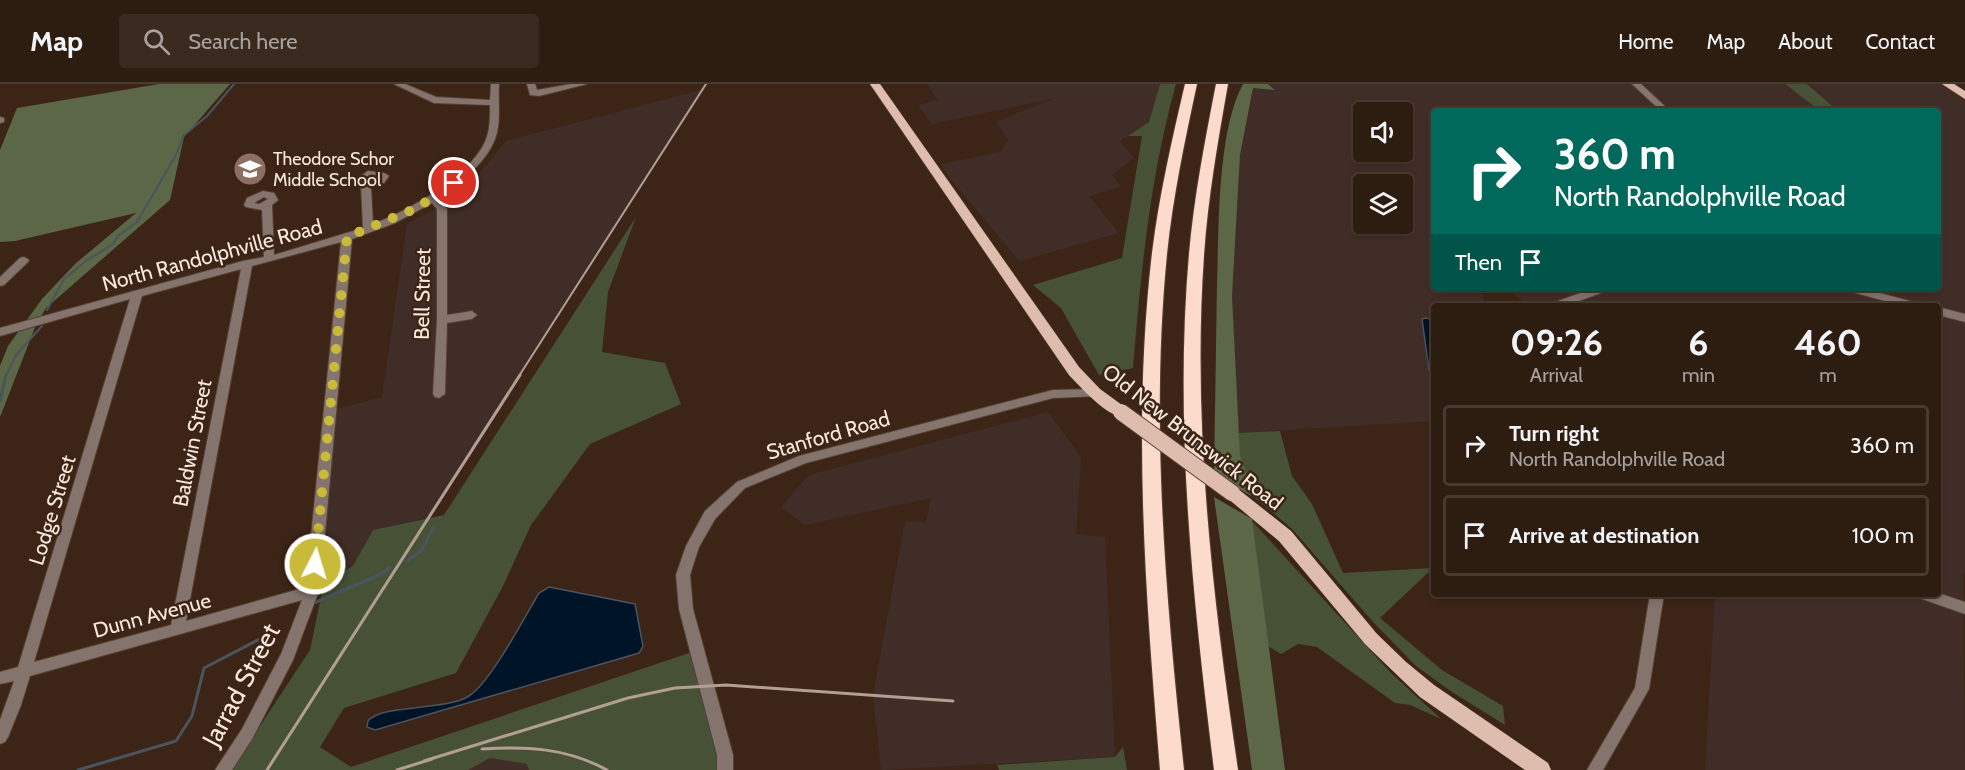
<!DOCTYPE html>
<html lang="en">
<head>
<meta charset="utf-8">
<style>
	body { margin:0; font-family:Cabin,sans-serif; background:#39291e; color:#f1f3f6; height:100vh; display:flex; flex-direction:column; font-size:22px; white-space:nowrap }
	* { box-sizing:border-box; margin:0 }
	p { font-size:20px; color:#a7a19f }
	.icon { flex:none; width:33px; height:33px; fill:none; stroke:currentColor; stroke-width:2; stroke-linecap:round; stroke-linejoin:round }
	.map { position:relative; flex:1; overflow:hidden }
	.side { position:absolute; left:1431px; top:219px; width:510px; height:294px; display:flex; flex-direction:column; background:#2d1c10; border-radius:6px; box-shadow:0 3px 9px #0003,0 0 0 2px #483a30 }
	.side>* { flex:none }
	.banner { position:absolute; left:1431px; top:24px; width:510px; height:183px; border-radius:6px; box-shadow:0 3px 9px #0003,0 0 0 2px #483a30; background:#00695c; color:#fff; overflow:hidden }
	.tools { position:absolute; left:1353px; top:18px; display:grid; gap:12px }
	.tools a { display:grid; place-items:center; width:60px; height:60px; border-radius:6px; background:#2d1c10; box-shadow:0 3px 9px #0003,0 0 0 2px #483a30; font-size:30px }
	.pin { position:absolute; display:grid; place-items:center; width:51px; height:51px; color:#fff; margin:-26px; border:3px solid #fff; border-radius:50%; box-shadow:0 2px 6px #0007 }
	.me { position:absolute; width:66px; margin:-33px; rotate:5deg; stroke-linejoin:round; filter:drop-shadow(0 0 4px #0008) }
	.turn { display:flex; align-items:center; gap:21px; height:126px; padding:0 24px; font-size:27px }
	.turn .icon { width:78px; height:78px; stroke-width:2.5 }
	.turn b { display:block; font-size:42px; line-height:51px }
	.then { display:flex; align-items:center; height:57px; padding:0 24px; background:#0003; gap:12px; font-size:22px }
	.eta { display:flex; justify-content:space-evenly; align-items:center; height:102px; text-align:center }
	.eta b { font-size:36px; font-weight:700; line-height:42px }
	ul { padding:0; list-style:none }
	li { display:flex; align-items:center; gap:18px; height:81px; margin:0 12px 9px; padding:0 12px; border:3px solid #483a30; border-radius:6px }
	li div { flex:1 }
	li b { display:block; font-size:22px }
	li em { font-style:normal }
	header { display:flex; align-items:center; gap:36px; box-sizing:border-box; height:84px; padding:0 30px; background:#2d1c10; border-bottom:2px solid #483a30 }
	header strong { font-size:28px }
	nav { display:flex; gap:33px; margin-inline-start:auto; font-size:21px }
	.search { width:420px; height:54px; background:#39291e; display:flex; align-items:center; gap:15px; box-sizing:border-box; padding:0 21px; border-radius:6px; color:#a7a19f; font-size:22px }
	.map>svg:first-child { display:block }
	.industrial { fill:#412d28; fill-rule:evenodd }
	.green { fill:#475136 }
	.forest { fill:#5b6747 }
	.water { fill:#001427; stroke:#4a545e; stroke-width:1.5 }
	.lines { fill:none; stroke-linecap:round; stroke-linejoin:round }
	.stream-far1 { stroke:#4a545e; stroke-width:2 }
	.stream { stroke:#4a545e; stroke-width:3 }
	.minor-casing { stroke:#564032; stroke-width:2 }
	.major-casing { stroke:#564032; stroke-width:1 }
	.highway-casing { stroke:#564032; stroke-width:2 }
	.minor { fill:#84746d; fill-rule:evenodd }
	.major { fill:#debdae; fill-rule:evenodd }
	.highway { fill:#fcdbcd; fill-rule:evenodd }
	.rail-far1 { stroke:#b29f93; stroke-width:2 }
	.rail { stroke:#b29f93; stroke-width:3 }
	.major-bridge-casing { stroke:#564032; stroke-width:18; stroke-linecap:butt }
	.major-bridge { stroke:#debdae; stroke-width:16 }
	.route { stroke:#c9ba3a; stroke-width:10; stroke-dasharray:0 18 }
	.labels { text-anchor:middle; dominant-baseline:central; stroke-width:5; stroke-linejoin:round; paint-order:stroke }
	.far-poi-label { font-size:18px; fill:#f8e8de; stroke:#3c2516; text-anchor:start }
	.street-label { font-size:21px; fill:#f8e8de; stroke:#3c2516 }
	.near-street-label { font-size:26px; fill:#f8e8de; stroke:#3c2516 }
</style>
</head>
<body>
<header>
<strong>Map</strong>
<div class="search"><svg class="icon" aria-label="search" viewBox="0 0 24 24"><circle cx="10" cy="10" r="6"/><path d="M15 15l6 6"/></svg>Search here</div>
<nav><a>Home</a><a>Map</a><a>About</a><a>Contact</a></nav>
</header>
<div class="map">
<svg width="1965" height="686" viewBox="0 0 1965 686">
	<rect width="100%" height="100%" fill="#3c2516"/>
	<g class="industrial">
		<path d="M927,0H1160L1149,38L1120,57L1134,74L1112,91L1121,103L1089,112L1119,149L1019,177L949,93L941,80L1000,68L1008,56L996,38L1055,14L932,40L918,21L938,16Z"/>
		<path d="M1268,0H1785L1820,27H1434V204H1482L1485,222H1434V337L1237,349L1232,212L1240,71L1253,4L1274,5ZM1364,28H1402V68H1364ZM1364,100H1402V140H1364Z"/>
		<path d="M1807,0H1942L1965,17V490L1963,489L1965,686H1705L1715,510H1938V222H1548L1543,218L1528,222L1507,204H1938V27H1838Z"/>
		<path d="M705,5L427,434L373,446L354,482L324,498L329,327L382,313L407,140L451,117L475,95L506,57Z"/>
		<path d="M1048,328L1081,373L1076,450L1105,453L1115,673L881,686L873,611L905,437L926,439L931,414L805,441L781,423L809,391Z"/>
		<path d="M490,674L527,680L529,686H468Z"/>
	</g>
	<g class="green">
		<path d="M1160,0H1176C1150,93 1141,187 1133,284L1099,291L1061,224L1033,201L1122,174L1142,52H1128L1149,38Z"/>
		<path d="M1785,0H1807L1838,27H1820Z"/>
		<path d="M636,133L608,208L602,268L665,279L681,320L590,360L531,441L503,502L456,589L344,624L320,663L351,683L698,566L724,686H529L527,680L490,674L468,686H231L310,566L324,498L353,482L373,446L444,431Z"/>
		<path d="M1280,347L1292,392L1312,420L1343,489L1433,484L1380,534L1442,586L1503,622L1505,641L1452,608L1416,582L1374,539L1292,445L1255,414L1240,373L1237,349Z"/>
		<path d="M1252,437L1391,589L1441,635L1410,621L1395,619L1317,563L1298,560L1281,570L1268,562Z"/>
		<path d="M1123,663L1127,686H999L997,681L1115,673Z"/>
	</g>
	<g class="forest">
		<path d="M159,0H230L184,53L170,116L46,224L36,241L0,333V282L8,262L42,215L75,180L136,129L15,157L0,158V66L17,24Z"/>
		<path d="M1243,0H1268L1275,6L1253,4L1240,71L1232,212L1240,372L1255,414L1214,391C1215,327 1216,263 1217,199C1219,144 1217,48 1243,0Z"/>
		<path d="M1214,413L1252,435L1285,686H1252Z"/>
	</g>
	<g class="water">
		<path d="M1426,234L1434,236V296L1429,286L1422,235Z"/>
		<path d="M549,503L635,520L643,562L639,569L375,646L367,643L368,637C381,620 446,627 469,612C491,598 524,534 539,509Z"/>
	</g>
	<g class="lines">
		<g class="stream-far1">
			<path d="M47,226L64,195L87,176L112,161L118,152L137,138L177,69L183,52L207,32L234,0"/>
			<path d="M6,292L16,271L42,242"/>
		</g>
		<g class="stream">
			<path d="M0,317L6,291"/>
			<path d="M407,477L421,467L434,443"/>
			<path d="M314,519L379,491L390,483"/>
			<path d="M78,686L176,657L192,632L204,584L279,545"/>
		</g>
		<defs>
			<g id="minor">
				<path d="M394,0H405L436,13L490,16L491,0H499C498,14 500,29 498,43C494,74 462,97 438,114L447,125V231L472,227L477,231L472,235L447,239L445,310L439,314L435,313L433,310L437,236V125L432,119L395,139L352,155L320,504L293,576L252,655L232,686H215L242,645L281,570L302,516L30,592L21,621L8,653L5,658L0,660V636L14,597L0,600V588L18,583L130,215L0,252V244L243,177L264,173L262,126L246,123L244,121L247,114L263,107L274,109L278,116L272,121L274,171L363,144L361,102L355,96L368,87L384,89L389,92L384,99L371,103L373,140C408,127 468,94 485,58C490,47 490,34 490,21L434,19ZM372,92L378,94L368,98L366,96ZM264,113L268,115L259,120L254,119ZM341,158L306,501L303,504L186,537L252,182ZM241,185L171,541L34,578L142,212Z"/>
				<path d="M527,0H535L537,6L571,0H587L539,12L530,11Z"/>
				<path d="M1632,0H1641L1670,27H1661Z"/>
				<path d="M0,33L4,34V38L0,39Z"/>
				<path d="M24,173L29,176L28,178L4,201L0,202V193L20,174Z"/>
				<path d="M1594,204H1610L1609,206L1565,222H1549L1550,220Z"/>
				<path d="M1843,204H1861L1921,220L1922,222H1904L1844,206Z"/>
				<path d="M1938,223L1965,230V238L1938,231Z"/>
				<path d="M1095,305L1099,306L1101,309L1099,312L1053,314L806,379L745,404L715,435L699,463L690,491L693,525L733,671V686H717V671L679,525L676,491L686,462L705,427L737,398L799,372L1053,306Z"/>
				<path d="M1938,509L1965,518V530L1919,514L1917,510Z"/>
				<path d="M1650,510H1664L1649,605L1603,686H1587L1635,604Z"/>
			</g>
			<g id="major">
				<path d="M870,0H880L1079,283L1100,305L1126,324L1128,328L1126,332C1110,337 1080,302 1069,291Z"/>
				<path d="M1942,0H1954L1965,7V15Z"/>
				<path d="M1232,403L1238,405L1291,447L1377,550L1406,578L1434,601L1548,679L1551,686H1525L1420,613L1365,560L1279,457L1226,413L1224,409L1226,405Z"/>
			</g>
			<g id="highway">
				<path d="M1185,0H1197C1185,56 1173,112 1167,170C1150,342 1166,515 1184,686H1160C1146,514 1132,341 1152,169C1159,112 1172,56 1185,0Z"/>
				<path d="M1216,0H1228C1218,57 1208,113 1204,171C1192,343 1213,515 1238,686H1214C1193,515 1174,342 1189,170C1194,113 1205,57 1216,0Z"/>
			</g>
		</defs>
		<use href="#minor" class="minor-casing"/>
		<use href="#major" class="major-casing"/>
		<use href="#highway" class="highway-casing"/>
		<use href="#minor" class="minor"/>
		<use href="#major" class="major"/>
		<use href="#highway" class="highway"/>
		<path class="rail-far1" d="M519,292L706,0"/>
		<g class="rail">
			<path d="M482,665C526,662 567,664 607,686"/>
			<path d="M424,677L628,614L675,604L726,601L953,617"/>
			<path d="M267,686L520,291"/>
			<path d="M397,686L432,675"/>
		</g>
		<defs>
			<path id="major-bridge" d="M1121,328L1232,409"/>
		</defs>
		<use href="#major-bridge" class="major-bridge-casing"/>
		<use href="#major-bridge" class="major-bridge"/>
	</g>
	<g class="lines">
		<path class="route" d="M315,480L347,153L417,124L454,99"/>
	</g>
	<defs>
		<symbol id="school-disc" viewBox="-11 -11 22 22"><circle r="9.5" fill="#8d6e63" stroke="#3c2516"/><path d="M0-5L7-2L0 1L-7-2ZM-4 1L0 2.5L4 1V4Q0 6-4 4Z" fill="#fff"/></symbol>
	</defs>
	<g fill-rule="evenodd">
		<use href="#school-disc" x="231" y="66" width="38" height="38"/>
	</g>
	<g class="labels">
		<g class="far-poi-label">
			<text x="273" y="75">Theodore Schor<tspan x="273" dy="21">Middle School</tspan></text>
		</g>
		<g class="street-label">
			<text transform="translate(212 171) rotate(-15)">North Randolphville Road</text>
			<text transform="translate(422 210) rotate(-89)">Bell Street</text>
			<text transform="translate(828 351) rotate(-16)">Stanford Road</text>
			<text transform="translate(1193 353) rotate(38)">Old New Brunswick Road</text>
			<text transform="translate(192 359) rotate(-79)">Baldwin Street</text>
			<text transform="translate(52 426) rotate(-73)">Lodge Street</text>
			<text transform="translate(152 531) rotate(-15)">Dunn Avenue</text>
		</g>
		<g class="near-street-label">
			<text transform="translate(241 601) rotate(-62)">Jarrad Street</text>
		</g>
	</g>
</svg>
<div class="tools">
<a><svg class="icon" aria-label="sound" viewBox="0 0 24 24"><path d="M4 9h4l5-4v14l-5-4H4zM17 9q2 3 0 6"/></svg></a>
<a><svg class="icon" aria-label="layers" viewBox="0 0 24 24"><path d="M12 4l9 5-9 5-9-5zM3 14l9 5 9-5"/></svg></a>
</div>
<div class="pin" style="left:454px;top:99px;background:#d93025"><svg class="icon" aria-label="arrive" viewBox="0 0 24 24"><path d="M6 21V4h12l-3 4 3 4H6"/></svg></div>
<svg class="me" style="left:315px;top:480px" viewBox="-20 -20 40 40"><circle r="17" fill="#c9ba3a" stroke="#fff" stroke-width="3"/><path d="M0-11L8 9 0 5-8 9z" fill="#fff"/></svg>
<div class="banner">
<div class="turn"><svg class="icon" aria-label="right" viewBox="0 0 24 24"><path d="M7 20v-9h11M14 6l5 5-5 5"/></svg><div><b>360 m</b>North Randolphville Road</div></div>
<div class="then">Then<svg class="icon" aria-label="arrive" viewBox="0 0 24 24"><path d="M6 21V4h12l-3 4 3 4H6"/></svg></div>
</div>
<section class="side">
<div class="eta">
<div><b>09:26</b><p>Arrival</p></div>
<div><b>6</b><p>min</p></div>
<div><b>460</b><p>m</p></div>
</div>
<ul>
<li><svg class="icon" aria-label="right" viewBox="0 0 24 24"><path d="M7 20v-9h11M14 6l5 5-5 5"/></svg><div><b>Turn right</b><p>North Randolphville Road</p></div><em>360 m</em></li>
<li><svg class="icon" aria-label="arrive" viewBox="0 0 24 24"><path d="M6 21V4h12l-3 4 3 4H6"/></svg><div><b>Arrive at destination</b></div><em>100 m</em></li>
</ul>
</section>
</div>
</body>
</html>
